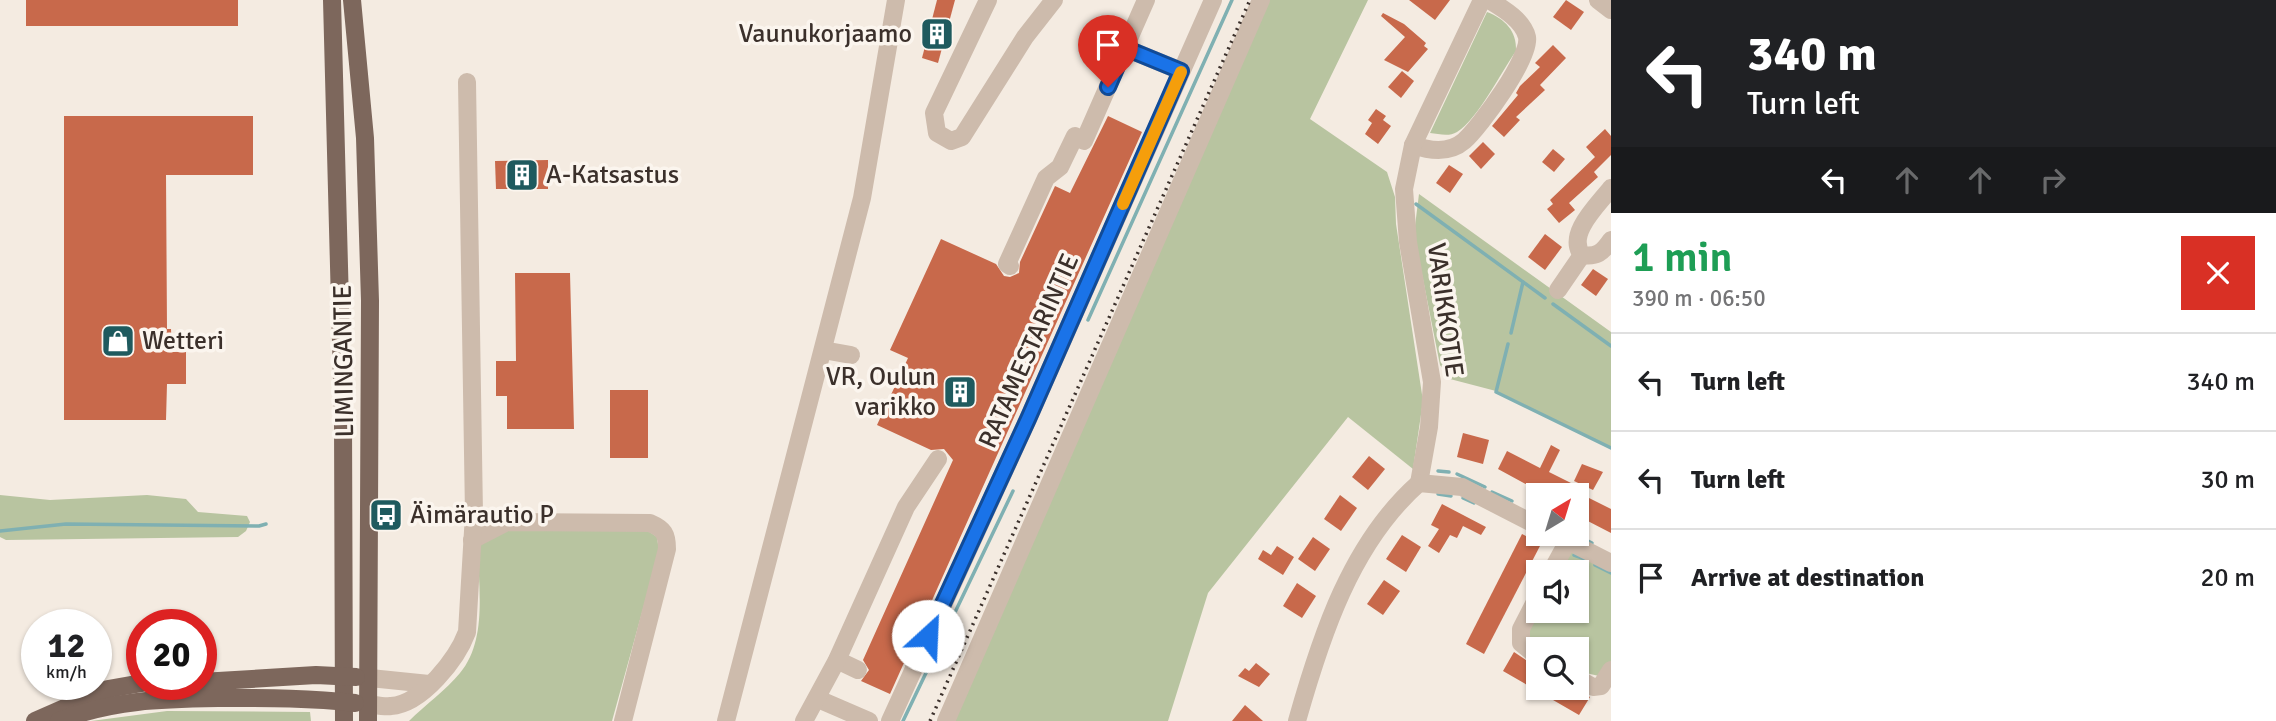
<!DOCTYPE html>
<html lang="en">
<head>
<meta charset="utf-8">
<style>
	body { margin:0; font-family:Signika,sans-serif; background:#f6f6f6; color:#202124; height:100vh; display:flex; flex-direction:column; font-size:26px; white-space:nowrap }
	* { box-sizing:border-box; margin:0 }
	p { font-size:23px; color:#757577 }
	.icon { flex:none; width:38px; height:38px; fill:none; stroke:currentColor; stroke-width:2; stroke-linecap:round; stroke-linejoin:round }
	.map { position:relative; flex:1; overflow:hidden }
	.drawer { display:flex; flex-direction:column; background:#fff; width:665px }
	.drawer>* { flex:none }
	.top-card { background:#202124; color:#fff; overflow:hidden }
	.needle { width:46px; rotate:38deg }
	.controls { position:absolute; left:1526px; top:483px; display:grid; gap:14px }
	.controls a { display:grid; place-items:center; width:63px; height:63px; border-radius:0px; background:#fff; box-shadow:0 2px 5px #0004; font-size:35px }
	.speed { position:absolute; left:21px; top:609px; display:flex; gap:14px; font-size:35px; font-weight:700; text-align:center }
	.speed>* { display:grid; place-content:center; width:91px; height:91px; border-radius:50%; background:#fff; box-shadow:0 2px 5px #0004; line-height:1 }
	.speed small { font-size:18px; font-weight:400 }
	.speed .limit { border:10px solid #d22; background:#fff; color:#111 }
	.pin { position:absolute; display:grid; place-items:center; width:60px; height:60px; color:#fff; margin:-72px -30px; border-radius:50% 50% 50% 0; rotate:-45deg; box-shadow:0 0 7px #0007 }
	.pin .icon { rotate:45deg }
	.me { position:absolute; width:77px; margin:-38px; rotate:25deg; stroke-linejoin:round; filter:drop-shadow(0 0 5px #0008) }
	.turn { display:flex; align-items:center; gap:24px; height:147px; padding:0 21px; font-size:32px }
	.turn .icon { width:91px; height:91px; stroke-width:2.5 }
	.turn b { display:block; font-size:49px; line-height:60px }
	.lanes { display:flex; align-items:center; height:66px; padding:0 21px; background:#0003; justify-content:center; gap:35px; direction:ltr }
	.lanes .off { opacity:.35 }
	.round { display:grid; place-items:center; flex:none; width:74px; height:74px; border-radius:0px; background:#f6f6f6 }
	.overview { display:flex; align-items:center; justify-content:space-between; height:119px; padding:0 21px }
	h1 { font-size:42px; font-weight:600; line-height:52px; color:#1e9e55 }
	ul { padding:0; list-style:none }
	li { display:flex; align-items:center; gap:21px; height:98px; padding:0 21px; border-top:2px solid #e0e0e0 }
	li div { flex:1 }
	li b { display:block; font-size:26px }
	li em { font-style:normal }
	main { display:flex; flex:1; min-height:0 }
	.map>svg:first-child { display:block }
	.green { fill:#b8c4a0 }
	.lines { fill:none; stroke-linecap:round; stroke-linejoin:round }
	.stream { stroke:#7fb0b2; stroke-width:3.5 }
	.building { fill:#c8694b }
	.minor { stroke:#cdbbac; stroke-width:18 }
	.major { stroke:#7d675c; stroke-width:18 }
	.rail { stroke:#3b302b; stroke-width:3.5; stroke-dasharray:2 5; stroke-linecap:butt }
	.route-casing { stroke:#114b97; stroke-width:18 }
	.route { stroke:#1a73e8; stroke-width:12 }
	.slow { stroke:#f59e0b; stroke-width:12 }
	.labels { text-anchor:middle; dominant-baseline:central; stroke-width:7; stroke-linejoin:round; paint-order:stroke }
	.poi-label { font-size:26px; fill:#3b302b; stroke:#fbf5ee; text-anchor:start }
	.street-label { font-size:26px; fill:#3b302b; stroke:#fbf5ee }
</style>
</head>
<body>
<main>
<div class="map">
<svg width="1611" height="721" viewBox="0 0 1611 721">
	<rect width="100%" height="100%" fill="#f4ebe1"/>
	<g class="green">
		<path d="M1265,0H1368L1310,119L1387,172L1395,197L1396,224L1423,401L1413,469L1348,417L1208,593L1168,721H951Z"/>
		<path d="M1487,12C1505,19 1517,31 1516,51C1501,72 1478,119 1457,132C1449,137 1439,134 1430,133Z"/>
		<path d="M1419,194L1611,332V447L1496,391L1450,379L1440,365L1414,234Z"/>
		<path d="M0,495L50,500L147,495L186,499L198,512L247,516L250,522L246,531L238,537L6,540L0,537Z"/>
		<path d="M641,526L657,537L659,551L612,721H409C425,705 446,690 460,673C488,639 478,587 478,546L511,528Z"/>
		<path d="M1573,549L1611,569V663L1599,676L1577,671V649C1554,649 1534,655 1526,630L1538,611H1577V572H1557Z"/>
		<path d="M167,711L310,712L311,721H91Z"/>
	</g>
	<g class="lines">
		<g class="stream">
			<path d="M1416,204L1545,298"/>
			<path d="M1553,304L1611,346"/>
			<path d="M1088,320L1232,0"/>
			<path d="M1511,333L1523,282"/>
			<path d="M1508,344L1496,392L1611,448"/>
			<path d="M1438,471L1449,472"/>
			<path d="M1457,474L1485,487"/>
			<path d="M1492,492L1512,501"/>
			<path d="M1438,494L1451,496"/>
			<path d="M1463,498L1474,503"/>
			<path d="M1529,510L1538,515"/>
			<path d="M0,531L66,524L259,526L266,524"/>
			<path d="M1536,533L1553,544"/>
			<path d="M1574,534L1592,543"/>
			<path d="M1574,555L1585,559"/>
			<path d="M1595,565L1611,573"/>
			<path d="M903,721L1013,491"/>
		</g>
	</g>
	<g class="building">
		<rect x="26" y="0" width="212" height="26"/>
		<path d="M937,0H955L938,63L922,58Z"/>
		<path d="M1409,0H1450L1435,20Z"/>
		<path d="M1566,0L1584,12L1571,30L1553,17Z"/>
		<path d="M1383,13L1404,24L1426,43L1424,46L1428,49L1408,72L1384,60L1405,37L1381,16Z"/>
		<path d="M1553,45L1566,58L1540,85L1545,90L1516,117L1520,120L1504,137L1492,126L1518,95L1516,93L1520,86L1540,67L1535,63Z"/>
		<path d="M1402,71L1414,81L1401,98L1388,87Z"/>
		<path d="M1376,109L1386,116L1383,120L1391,126L1378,144L1365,134L1372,123L1368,120Z"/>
		<path d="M64,116H253V175H166L167,329H171L172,352H186V384H167L166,420H64Z"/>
		<path d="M1108,116L1142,132L890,694L861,681L869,670L863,660L953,460L944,449L931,450L877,425L908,358L890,350L941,239L996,264L1004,276L1010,277L1019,273L1020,262L1055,186L1070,193Z"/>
		<path d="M1605,129L1611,136V155L1594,172L1598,177L1569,203L1575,210L1559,223L1547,209L1553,204L1550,200L1595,157L1586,147Z"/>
		<path d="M1483,142L1495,154L1481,169L1469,156Z"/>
		<path d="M1553,149L1565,159L1554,172L1542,162Z"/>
		<path d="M548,160V189H496L495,161Z"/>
		<path d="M1449,165L1463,174L1450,193L1436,183Z"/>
		<path d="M1545,234L1562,247L1545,270L1528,257Z"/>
		<path d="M1593,269L1608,279L1596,296L1581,285Z"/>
		<path d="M515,273H570L574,429H507V396H496V361H516Z"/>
		<rect x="610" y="390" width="38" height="68"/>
		<path d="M1463,433L1489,440L1483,464L1457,457Z"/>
		<path d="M1551,445L1560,450L1549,472L1573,484L1567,495H1546L1498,469L1507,451L1540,468Z"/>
		<path d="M1369,456L1385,469L1368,490L1352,477Z"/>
		<path d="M1582,464L1603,472L1593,490L1574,481Z"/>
		<path d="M1340,495L1357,508L1341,531L1324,519Z"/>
		<path d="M1589,498L1611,509V533L1580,517Z"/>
		<path d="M1442,504L1486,527L1481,535L1463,526L1457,538L1450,535L1439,553L1428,546L1439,529L1431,525Z"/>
		<path d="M1522,534L1541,544L1484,654L1466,644Z"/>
		<path d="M1402,535L1421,547L1406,572L1386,559Z"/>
		<path d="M1313,537L1330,549L1315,571L1298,559Z"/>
		<path d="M1277,546L1294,557L1283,575L1258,559L1263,550L1271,555Z"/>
		<path d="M1384,580L1400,591L1383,615L1367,604Z"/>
		<path d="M1297,583L1316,596L1302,618L1283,606Z"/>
		<path d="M1514,652L1538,668V688H1571L1590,697L1579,715L1503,671Z"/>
		<path d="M1256,663L1270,674L1259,687L1238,676L1245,668L1249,671Z"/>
		<path d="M1245,705L1263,721H1232Z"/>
	</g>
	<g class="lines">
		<g class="minor">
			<path d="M988,0L934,113L937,133L951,141L962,137L1025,37L1054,0"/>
			<path d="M1598,0L1611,10"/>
			<path d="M1125,48L1181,71"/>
			<path d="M1413,145C1430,151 1449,154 1464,141C1480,127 1531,57 1527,37C1523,20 1502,8 1489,0"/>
			<path d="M1611,188C1598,205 1566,234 1582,255C1597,257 1602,253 1611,240"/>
			<path d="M1010,266L1007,264L1046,178L1060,167L1075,136L1084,141L1146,0"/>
			<path d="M1558,290L1582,255"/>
			<path d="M823,350L851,355"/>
			<path d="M1419,483L1429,427L1432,382L1408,242L1404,189L1413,145L1482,0"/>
			<path d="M1554,534L1611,563"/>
			<path d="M472,540L507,522L650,523C664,529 667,534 667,549L623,721"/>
			<path d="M1551,572L1568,541"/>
			<path d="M1538,596L1521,629V643L1538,657"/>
			<path d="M837,660L858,670"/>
			<path d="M370,678L429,684"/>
			<path d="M1577,678L1593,687L1601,686L1611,670"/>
			<path d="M818,699L869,721"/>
			<path d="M369,704C376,705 384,707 391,706C422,704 457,659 467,632L474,514L467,82"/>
			<path d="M726,721L862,198L896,0"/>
			<path d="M804,721L837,660L906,507L938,459"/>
			<path d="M890,721L1028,419L1213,0"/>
			<path d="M946,721L1261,0"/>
			<path d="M1297,721C1321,636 1351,543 1419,483L1462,487L1538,526"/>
		</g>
		<g class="major">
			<path d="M332,0L343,418L344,721"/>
			<path d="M352,0L365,138L370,301L368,721"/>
			<path d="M201,682L316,675L356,677"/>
			<path d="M35,721L108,689L142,683"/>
			<path d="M59,721C113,699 167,699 225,698C269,698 311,698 355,703"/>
		</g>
		<path class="rail" d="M930,721L1250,0"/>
	</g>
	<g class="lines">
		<defs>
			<path id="route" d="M928,636L1028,419L1181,71L1125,48L1108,87"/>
		</defs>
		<use href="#route" class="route-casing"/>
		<use href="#route" class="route"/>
		<path class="slow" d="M1123,204L1181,72"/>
	</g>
	<defs>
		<symbol id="building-square" viewBox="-11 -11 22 22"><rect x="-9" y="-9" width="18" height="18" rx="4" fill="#1f5a5e" stroke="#fbf5ee"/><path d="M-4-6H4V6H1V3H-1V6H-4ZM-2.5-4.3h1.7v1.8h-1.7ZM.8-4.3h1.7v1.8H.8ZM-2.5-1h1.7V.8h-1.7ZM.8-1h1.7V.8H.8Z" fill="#fff"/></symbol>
		<symbol id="shop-square" viewBox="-11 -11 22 22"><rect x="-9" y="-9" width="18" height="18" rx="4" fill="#1f5a5e" stroke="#fbf5ee"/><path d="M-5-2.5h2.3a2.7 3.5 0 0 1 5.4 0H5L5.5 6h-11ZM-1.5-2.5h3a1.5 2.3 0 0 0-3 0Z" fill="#fff"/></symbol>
		<symbol id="bus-square" viewBox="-11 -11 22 22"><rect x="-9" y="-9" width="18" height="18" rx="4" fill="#1f5a5e" stroke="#fbf5ee"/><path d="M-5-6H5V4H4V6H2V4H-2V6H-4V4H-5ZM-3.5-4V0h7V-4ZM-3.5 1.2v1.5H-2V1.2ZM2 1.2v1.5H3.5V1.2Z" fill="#fff"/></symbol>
	</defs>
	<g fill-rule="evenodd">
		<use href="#building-square" x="918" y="15" width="38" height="38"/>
		<use href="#building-square" x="503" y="156" width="38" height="38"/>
		<use href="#shop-square" x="99" y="322" width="38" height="38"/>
		<use href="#building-square" x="941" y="373" width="38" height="38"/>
		<use href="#bus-square" x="367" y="496" width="38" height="38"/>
	</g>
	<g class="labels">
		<g class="poi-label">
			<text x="912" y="34" text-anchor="end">Vaunukorjaamo</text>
			<text x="546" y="175">A-Katsastus</text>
			<text x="142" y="341">Wetteri</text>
			<text x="936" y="377" text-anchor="end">VR, Oulun<tspan x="936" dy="30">varikko</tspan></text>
			<text x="410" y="515">Äimärautio P</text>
		</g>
		<g class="street-label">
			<text transform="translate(1445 310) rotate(82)">VARIKKOTIE</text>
			<text transform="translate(1029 351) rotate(-66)">RATAMESTARINTIE</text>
			<text transform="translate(344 361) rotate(-91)">LIMINGANTIE</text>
		</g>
	</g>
</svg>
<div class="controls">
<a><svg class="needle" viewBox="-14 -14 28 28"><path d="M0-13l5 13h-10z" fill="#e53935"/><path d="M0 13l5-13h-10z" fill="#757577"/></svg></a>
<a><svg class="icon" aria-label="sound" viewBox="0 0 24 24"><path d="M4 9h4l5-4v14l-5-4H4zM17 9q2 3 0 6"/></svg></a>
<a><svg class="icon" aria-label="search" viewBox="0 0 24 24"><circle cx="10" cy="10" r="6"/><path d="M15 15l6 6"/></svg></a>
</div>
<div class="speed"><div>12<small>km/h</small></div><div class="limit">20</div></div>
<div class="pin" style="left:1108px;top:87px;background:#d93025"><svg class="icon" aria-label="arrive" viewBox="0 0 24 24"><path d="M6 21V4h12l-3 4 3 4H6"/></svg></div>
<svg class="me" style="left:928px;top:636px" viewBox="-20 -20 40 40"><circle r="19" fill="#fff"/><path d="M0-13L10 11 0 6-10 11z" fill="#1a73e8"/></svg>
</div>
<section class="drawer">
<div class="top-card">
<div class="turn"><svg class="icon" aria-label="left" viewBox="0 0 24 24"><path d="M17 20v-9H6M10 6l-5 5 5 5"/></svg><div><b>340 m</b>Turn left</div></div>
<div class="lanes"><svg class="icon" aria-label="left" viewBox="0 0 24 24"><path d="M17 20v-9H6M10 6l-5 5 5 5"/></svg><svg class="icon off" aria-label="ahead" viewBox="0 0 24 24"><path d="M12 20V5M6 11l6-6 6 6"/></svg><svg class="icon off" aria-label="ahead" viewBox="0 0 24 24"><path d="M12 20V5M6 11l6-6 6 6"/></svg><svg class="icon off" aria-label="right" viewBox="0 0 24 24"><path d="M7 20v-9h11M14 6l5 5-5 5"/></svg></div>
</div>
<div class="overview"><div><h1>1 min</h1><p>390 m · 06:50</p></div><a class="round" style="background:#d93025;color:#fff"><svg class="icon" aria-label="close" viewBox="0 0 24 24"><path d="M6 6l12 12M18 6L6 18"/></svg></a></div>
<ul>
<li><svg class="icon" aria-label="left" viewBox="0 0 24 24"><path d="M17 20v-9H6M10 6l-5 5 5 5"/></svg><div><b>Turn left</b></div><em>340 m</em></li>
<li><svg class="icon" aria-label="left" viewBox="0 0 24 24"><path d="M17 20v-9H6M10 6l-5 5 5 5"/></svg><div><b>Turn left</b></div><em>30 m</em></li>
<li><svg class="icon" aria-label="arrive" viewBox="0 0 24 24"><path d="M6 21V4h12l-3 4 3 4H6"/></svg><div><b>Arrive at destination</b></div><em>20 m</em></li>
</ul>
</section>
</main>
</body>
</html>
